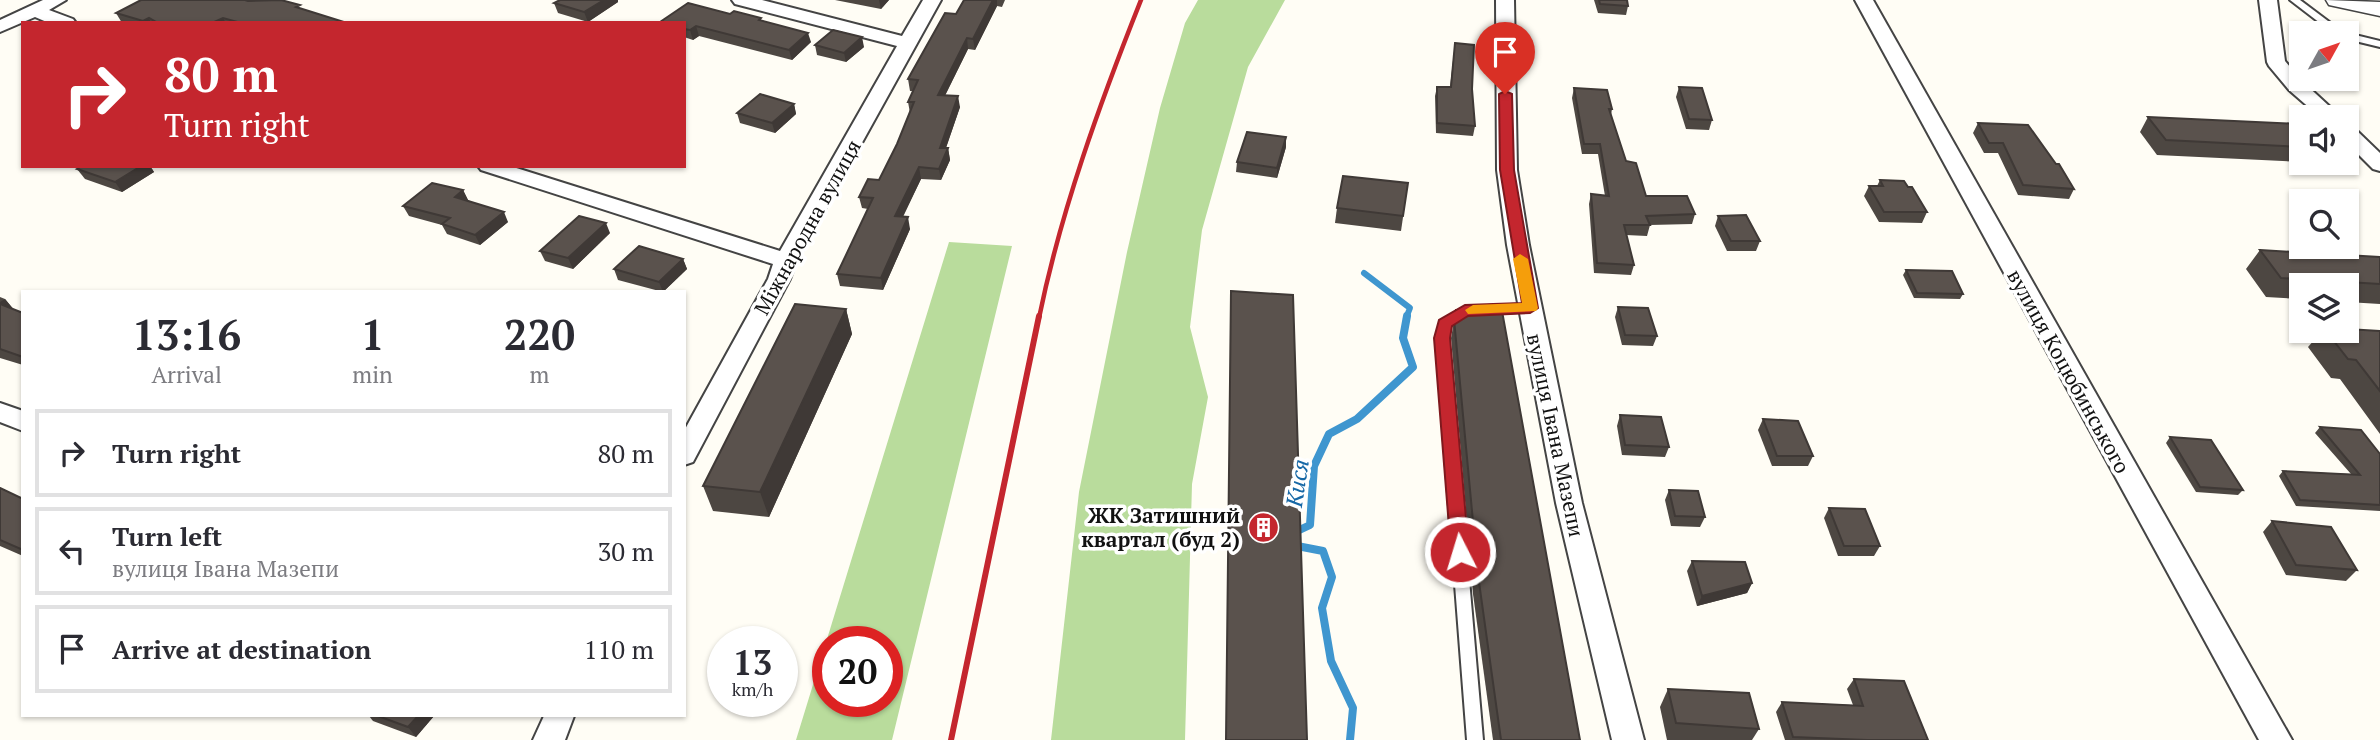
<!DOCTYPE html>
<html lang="en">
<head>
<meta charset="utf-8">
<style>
	body { margin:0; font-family:"PT Serif",serif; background:#f7f7f7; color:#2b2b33; height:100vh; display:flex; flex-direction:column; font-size:26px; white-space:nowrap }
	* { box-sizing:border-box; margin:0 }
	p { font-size:23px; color:#7c7c81 }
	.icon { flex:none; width:38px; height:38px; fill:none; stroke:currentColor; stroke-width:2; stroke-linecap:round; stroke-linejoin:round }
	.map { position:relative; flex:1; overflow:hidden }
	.details { position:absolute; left:21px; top:290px; width:665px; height:427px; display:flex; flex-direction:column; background:#fff; border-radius:0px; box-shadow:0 2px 5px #0004 }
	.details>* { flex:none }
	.hud { position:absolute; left:21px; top:21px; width:665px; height:147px; border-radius:0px; box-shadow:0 2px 5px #0004; background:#c4262e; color:#fff; overflow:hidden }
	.needle { width:46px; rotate:50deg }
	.controls { position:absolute; left:2289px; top:21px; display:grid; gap:14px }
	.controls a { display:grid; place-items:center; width:70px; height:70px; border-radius:0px; background:#fff; box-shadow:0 2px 5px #0004; font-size:35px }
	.speed { position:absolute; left:707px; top:626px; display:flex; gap:14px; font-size:35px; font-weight:700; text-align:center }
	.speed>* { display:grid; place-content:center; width:91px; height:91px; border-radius:50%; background:#fff; box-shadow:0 2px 5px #0004; line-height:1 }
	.speed small { font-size:18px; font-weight:400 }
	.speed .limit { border:10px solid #d22; background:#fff; color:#111 }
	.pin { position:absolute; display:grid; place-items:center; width:60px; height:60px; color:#fff; margin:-72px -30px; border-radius:50% 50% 50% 0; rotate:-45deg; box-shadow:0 0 7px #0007 }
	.pin .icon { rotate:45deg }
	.me { position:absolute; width:77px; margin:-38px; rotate:355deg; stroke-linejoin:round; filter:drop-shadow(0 0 5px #0008) }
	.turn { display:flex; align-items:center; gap:24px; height:147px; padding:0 28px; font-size:32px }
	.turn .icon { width:91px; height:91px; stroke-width:2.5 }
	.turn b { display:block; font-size:49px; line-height:60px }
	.eta { display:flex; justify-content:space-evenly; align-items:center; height:119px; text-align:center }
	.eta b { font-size:42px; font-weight:800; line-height:49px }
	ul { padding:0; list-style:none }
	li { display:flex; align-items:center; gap:21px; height:88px; margin:0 14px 10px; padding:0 14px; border:4px solid #e1e1e2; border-radius:0px }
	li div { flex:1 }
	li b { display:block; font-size:26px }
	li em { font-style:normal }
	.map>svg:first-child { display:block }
	.forest { fill:#b9dc9c; fill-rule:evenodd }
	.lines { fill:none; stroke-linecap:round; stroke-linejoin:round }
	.stream-far1 { stroke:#3f96cf; stroke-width:6 }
	.stream { stroke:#3f96cf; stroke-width:8 }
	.service-casing { stroke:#444; stroke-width:4 }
	.minor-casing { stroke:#444; stroke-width:4 }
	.tertiary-casing { stroke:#444; stroke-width:3 }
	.service { fill:#fff; fill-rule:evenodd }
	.minor { fill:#fff; fill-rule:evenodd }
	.tertiary { fill:#fff; fill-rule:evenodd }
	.rail-far1 { stroke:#c4262e; stroke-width:4.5 }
	.rail { stroke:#c4262e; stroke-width:6 }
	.wall { fill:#4d4742 }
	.shaded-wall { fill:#3f3936 }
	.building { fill:#5a524d; stroke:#3f3936; stroke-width:2 }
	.route { fill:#c4262e; stroke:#7f191e; stroke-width:2 }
	.slow { fill:#f59e0b }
	.labels { text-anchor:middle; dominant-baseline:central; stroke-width:7; stroke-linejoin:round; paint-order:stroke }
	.street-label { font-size:21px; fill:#111; stroke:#fff }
	.poi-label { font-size:21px; font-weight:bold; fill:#111; stroke:#fff; text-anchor:end }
	.water-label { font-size:23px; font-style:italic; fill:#1768a6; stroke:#fff }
</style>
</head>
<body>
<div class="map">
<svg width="2380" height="740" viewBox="0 0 2380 740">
	<rect width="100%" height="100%" fill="#fffdf5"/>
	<g class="forest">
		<path d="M1198,0H1285L1248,67L1202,230L1190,327L1208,397L1192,484L1185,740H1051L1079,492L1127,252L1160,108L1185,23Z"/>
		<path d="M949,242L1012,246L892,740H796ZM828,642H887V702H828Z"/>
	</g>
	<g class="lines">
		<path class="stream-far1" d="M1364,273L1410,308L1406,318"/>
		<g class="stream">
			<path d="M1293,533L1310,525L1314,466L1329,434L1357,419L1413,367L1403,338L1407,316"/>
			<path d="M1292,545L1323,551L1332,577L1322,608L1331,661L1353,708L1350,740"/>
		</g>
		<defs>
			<g id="service">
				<path d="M2290,0H2300L2344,33H2333Z"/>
				<path d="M2347,33L2380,41V47L2347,39Z"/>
				<path d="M1530,304L1534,305L1536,308L1534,311L1468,315L1450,326L1448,338L1483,740H1467L1436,338L1441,321L1465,307Z"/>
			</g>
			<g id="minor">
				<path d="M43,0H66L49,10L73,19L76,23H49L35,17L0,32V20Z"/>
				<path d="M732,0H762L902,36L923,0H941L797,260L790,279L693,462L684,465V431L768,279L773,264L481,170L478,166H510L780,251L897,46L735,4Z"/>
				<path d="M1496,0H1514L1517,170L1529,245L1582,503L1644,740H1612L1556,503L1507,245L1497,170Z"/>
				<path d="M1855,0H1873L2292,740H2259Z"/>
				<path d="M2259,0H2277L2285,61L2303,82L2341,117H2320L2289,90L2269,66L2267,62Z"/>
				<path d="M2347,126L2354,128L2380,153V171L2373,169L2347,143Z"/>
				<path d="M0,403L23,411V431L0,422Z"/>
				<path d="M544,716H574L565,740H533Z"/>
			</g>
			<path id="tertiary" d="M2326,0L2380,2V16L2329,5Z"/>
		</defs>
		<use href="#service" class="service-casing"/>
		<use href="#minor" class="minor-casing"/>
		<use href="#tertiary" class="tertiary-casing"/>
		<use href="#service" class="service"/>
		<use href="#minor" class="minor"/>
		<use href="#tertiary" class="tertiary"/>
		<path class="rail-far1" d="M1039,318C1061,210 1100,103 1141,0"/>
		<path class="rail" d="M951,740L1039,316"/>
	</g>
	<g class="wall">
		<path d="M835,0H889L881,9Z"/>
		<path d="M964,0H1005L1002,7L997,6L975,50L968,49L945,95L960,107L946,148H948L950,160L941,180L921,179L903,217L910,229L883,290L840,286L837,274L868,209L862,208L859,197L879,180L897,144L910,113L908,102L913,91H910L908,79L956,14Z"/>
		<path d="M1594,0H1627L1628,6L1626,15L1598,13Z"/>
		<path d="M618,2L588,22L558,13L554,3Z"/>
		<path d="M302,9L347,23H122L116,13Z"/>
		<path d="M762,20L811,42L792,60L699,36L693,40L684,37V23H660V22Z"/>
		<path d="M1455,43L1472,89L1475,126L1473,136L1436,133L1435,96L1437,87H1450Z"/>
		<path d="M815,45L864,47L846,62L817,55Z"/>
		<path d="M1679,87L1712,120L1709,130L1686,129L1676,97Z"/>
		<path d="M1574,88L1612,109L1611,115L1626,161L1646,196L1695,214L1692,224L1650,225L1647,236L1626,235L1634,265L1631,275L1594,273L1589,204L1591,194L1605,196L1598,154H1582L1572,98Z"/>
		<path d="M794,104L796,114L775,133L740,123L737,113Z"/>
		<path d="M2148,117L2301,124V162L2157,155L2140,132Z"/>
		<path d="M1978,123L2074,189L2069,199L2018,195L1998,153H1984L1973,133Z"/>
		<path d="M2347,141L2355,149L2347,160Z"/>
		<path d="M1286,147L1277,178L1236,172L1237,162Z"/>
		<path d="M82,166H150L154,172L122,192L85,179L77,169Z"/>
		<path d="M1880,180L1927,212L1922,223L1879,222L1864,196L1869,186H1877Z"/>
		<path d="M1408,183L1401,231L1335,223L1337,208Z"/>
		<path d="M463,190L468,200L508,222L480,245L447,234L442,225L409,216L403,206Z"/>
		<path d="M1718,216L1760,241L1756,251H1727L1715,226Z"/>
		<path d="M610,233L573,269L545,261L540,251Z"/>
		<path d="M2260,250L2380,257V304L2347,302V285H2301V299L2266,297L2246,269Z"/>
		<path d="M683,259L687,269L663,292L618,280L614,269Z"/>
		<path d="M1906,270L1963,294L1960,299L1914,298L1903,275Z"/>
		<path d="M0,297L5,299L14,310L23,313V365L0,358Z"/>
		<path d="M1618,307L1657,336L1653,346L1622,345L1615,317Z"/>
		<path d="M846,309L852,334L769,517L713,511L703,486Z"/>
		<path d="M1456,310L1580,740H1493L1473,594L1451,338Z"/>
		<path d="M2322,331H2380V434L2340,379L2331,378L2308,347Z"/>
		<path d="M1620,415L1669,447L1665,457L1622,455L1617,426Z"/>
		<path d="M1763,419L1813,456L1808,466H1772L1758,430Z"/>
		<path d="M2320,427L2380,454V511L2296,506L2279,476L2283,471L2351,474L2315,433Z"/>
		<path d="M2170,437L2243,490L2238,495L2196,492L2166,443Z"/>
		<path d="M0,488L21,498L23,496V556L0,546Z"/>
		<path d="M1669,490L1705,517L1700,527L1671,526L1665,500Z"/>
		<path d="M1829,508L1880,546L1874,556H1838L1824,518Z"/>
		<path d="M2272,521L2357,570L2346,581L2286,575L2263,532Z"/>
		<path d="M1692,561L1752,583L1747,593L1697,606L1687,571Z"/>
		<path d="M1854,679L1928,740H1785L1776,712L1782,702L1853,705L1847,689Z"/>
		<path d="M1668,689L1759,729L1752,740H1667L1660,707Z"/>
		<path d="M369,716H434L416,737L373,721Z"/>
	</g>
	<g class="shaded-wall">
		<path d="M604,0H618V2L588,22L584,12Z"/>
		<path d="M879,0H889L881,9Z"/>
		<path d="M993,0H997V6L975,50L973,39Z"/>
		<path d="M149,18L151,23H144L143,21Z"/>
		<path d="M223,18L226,23H212Z"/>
		<path d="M696,26L699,36L693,40L690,30Z"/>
		<path d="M808,33L811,42L792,60L789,50Z"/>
		<path d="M862,37L864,47L846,62L844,53Z"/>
		<path d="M967,38L968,49L940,106L938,95Z"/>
		<path d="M958,96L960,107L942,159L940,148Z"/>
		<path d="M794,104L796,114L775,133L772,123Z"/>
		<path d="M1286,137V147L1277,178V168Z"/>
		<path d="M948,148L950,160L941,180L939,169Z"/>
		<path d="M141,166H150L154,172L122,192L115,182Z"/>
		<path d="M919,167L921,179L897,228L895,216Z"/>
		<path d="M463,190L468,200L455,197Z"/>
		<path d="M504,212L508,222L480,245L475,235Z"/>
		<path d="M908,217L910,229L883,290L881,278Z"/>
		<path d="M606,223L610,233L573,269L568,258Z"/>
		<path d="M683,259L687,269L663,292L659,282Z"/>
		<path d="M5,299L15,311L0,306V302Z"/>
		<path d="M846,309L852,334L769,517L760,492Z"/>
		<path d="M1752,583L1747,593L1697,606L1702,596Z"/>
		<path d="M418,716H434L416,737L408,727Z"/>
	</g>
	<g class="building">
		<path d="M141,0H245L248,1L281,0L300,5L296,7L347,23H241L223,18L212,23H158L149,18L143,21L116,13Z"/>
		<path d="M560,0H604L584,12L554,3Z"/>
		<path d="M964,0H993L973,39L967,38L938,95L958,96L940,148H948L939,169L919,167L895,216L908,217L881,278L837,274L873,198L859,197L868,179L879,180L897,144L914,102H908L918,80L908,79L945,13L956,14Z"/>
		<path d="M1599,0H1627L1628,6L1600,4Z"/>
		<path d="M688,3L730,14L734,11L761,18L759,20L808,33L789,50L696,26L690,30L684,29V23H664L660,22Z"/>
		<path d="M833,30L862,37L844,53L815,45Z"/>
		<path d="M1455,43L1474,45L1472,89L1475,126L1437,123V87H1451Z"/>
		<path d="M1679,87L1702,88L1712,120L1689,119Z"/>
		<path d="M1574,88L1607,90L1612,109H1609L1626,161L1636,163L1646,196H1687L1695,214L1646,216L1650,225H1624L1634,265L1597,263L1591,194L1609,196L1600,144H1584Z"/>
		<path d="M760,94L794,104L772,123L737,113Z"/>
		<path d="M2148,117L2301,124V147L2166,140Z"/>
		<path d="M1978,123L2028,125L2056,164H2059L2074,189L2023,185L2003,143H1989Z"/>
		<path d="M1247,132L1286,137L1277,168L1237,162Z"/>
		<path d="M2347,141L2355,149H2347Z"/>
		<path d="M82,166H141L115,182L77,169Z"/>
		<path d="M1343,176L1408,183L1403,216L1337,208Z"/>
		<path d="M1880,180L1904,181L1908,187H1912L1927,212H1884L1869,186H1883Z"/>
		<path d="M432,183L463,190L455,197L504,212L475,235L442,224L450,218L403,206Z"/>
		<path d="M1746,215L1760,241H1731L1718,216Z"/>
		<path d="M579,216L606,223L568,258L540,251Z"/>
		<path d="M639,246L683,259L659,282L614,269Z"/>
		<path d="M2260,250L2380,257V284L2281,278Z"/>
		<path d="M1906,270L1952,271L1963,294L1917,293Z"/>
		<path d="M1231,291L1293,295L1307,740H1226Z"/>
		<path d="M0,304L23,313V357L0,349Z"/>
		<path d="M795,304L846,309L760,492L703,486Z"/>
		<path d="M1618,307L1648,308L1657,336L1625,335Z"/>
		<path d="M1456,310L1502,311L1580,740H1501L1478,575L1454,319Z"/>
		<path d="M2347,329L2380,331V391L2356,360L2348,359L2326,331H2347Z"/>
		<path d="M1620,415L1661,417L1669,447L1625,445Z"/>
		<path d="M1763,419L1798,421L1813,456H1777Z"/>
		<path d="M2320,427L2361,430L2380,454V505L2300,500L2283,471L2360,475Z"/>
		<path d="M2170,437L2211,440L2243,490L2200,487Z"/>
		<path d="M0,488L21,498L23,496V550L0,540Z"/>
		<path d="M1669,490L1698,491L1705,517L1675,516Z"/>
		<path d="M1829,508L1865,509L1880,546H1844Z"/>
		<path d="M2272,521L2331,527L2357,570L2296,565Z"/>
		<path d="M1692,561L1745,562L1752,583L1702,596Z"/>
		<path d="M1854,679L1904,681L1928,740H1867L1793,737L1782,702L1863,706Z"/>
		<path d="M1668,689L1749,693L1759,729L1676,723Z"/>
		<path d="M378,716H418L408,727Z"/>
	</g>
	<path class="route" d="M1505,91L1512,94L1514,170L1538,308L1530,313L1468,316L1452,326L1450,338L1469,552L1466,557L1460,560L1453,557L1451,552L1434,338L1439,320L1465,305L1522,303L1500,170L1499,94Z"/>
	<path class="slow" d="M1520,254L1528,259L1538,308L1536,311L1468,314L1465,310L1473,305L1522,303L1513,259Z"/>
	<defs>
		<symbol id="building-disc" viewBox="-11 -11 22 22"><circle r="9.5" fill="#c4262e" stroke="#fff"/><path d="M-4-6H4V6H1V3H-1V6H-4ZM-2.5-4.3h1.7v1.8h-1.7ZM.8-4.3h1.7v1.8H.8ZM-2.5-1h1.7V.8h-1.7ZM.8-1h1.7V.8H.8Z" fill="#fff"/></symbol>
	</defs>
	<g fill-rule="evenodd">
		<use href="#building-disc" x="1246" y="510" width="35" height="35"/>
	</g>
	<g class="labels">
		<g class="street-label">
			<text transform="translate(807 227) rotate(-61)">Міжнародна вулиця</text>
			<text transform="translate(2069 371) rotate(61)">вулиця Коцюбинського</text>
			<text transform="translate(1556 435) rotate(78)">вулиця Івана Мазепи</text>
		</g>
		<g class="poi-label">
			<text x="1240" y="515">ЖК Затишний<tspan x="1240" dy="24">квартал (буд 2)</tspan></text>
		</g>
		<g class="water-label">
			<text transform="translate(1297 483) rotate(-81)">Кися</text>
		</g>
	</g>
</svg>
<div class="controls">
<a><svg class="needle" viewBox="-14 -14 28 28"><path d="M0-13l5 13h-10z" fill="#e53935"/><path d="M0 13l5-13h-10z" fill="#7c7c81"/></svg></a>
<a><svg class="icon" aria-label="sound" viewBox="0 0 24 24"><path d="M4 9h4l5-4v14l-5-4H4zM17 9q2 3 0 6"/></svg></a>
<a><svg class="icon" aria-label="search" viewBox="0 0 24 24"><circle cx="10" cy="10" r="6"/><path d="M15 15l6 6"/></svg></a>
<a><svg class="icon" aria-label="layers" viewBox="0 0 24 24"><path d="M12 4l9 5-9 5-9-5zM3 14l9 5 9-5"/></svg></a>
</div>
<div class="speed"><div>13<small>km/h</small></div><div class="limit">20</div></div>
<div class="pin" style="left:1505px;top:94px;background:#d93025"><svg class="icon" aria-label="arrive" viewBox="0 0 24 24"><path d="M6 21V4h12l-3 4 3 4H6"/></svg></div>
<svg class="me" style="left:1460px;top:552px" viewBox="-20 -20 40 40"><circle r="17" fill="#c4262e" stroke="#fff" stroke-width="3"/><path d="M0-11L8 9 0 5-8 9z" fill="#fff"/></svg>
<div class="hud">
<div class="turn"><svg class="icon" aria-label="right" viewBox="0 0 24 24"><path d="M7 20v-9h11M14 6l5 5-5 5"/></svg><div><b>80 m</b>Turn right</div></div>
</div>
<section class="details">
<div class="eta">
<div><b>13:16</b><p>Arrival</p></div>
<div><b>1</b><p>min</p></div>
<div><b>220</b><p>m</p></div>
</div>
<ul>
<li><svg class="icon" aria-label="right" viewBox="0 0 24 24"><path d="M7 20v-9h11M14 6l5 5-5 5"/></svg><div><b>Turn right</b></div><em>80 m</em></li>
<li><svg class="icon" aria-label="left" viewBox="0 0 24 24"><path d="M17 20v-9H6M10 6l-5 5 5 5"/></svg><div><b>Turn left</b><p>вулиця Івана Мазепи</p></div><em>30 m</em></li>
<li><svg class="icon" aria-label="arrive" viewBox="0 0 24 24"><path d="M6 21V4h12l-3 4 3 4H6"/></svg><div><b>Arrive at destination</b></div><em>110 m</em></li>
</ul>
</section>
</div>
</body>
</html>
